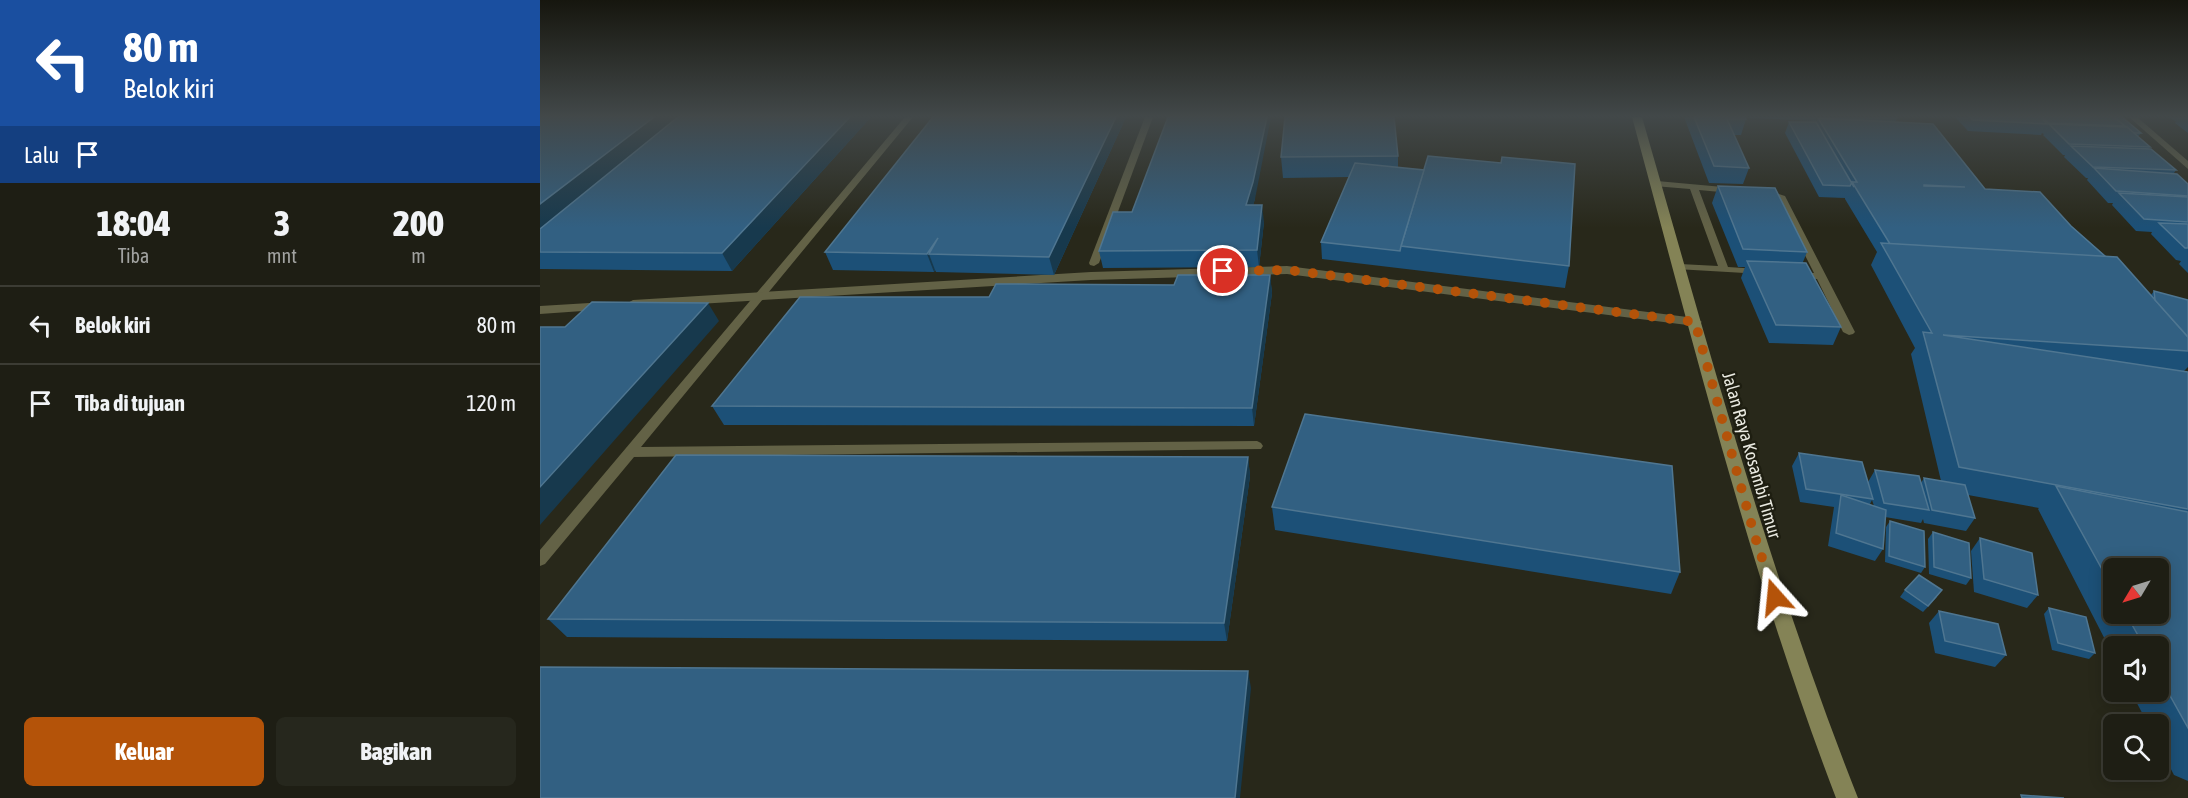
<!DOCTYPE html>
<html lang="id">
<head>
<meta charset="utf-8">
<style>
	body { margin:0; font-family:"Asap Condensed",sans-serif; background:#26271d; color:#f1f3f6; height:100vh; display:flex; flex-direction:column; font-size:22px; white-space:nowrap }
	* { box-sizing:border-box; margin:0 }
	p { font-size:20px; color:#a1a2a0 }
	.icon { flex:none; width:33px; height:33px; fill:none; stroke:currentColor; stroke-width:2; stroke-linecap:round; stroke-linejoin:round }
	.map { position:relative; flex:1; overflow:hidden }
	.panel { display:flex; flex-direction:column; background:#1e1e14; width:540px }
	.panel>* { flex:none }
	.hud { background:#1a4fa0; color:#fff; overflow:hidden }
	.needle { width:39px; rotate:232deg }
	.controls { position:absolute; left:1563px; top:558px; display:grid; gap:12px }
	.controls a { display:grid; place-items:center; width:66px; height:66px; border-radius:9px; background:#1e1e14; box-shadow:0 3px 15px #0003,0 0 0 2px #3c3c34; font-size:30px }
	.pin { position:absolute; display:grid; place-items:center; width:51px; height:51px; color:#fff; margin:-26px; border:3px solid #fff; border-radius:50%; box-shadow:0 2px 6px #0007 }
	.me { position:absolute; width:66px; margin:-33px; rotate:342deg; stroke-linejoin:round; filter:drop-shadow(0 0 4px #0008) }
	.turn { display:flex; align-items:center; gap:21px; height:126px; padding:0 24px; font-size:27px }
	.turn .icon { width:78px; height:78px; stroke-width:2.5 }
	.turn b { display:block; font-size:42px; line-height:51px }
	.then { display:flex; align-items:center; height:57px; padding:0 24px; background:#0003; gap:12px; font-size:22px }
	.eta { display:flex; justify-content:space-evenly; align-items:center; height:102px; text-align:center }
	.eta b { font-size:36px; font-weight:800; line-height:42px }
	.button { display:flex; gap:12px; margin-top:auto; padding:12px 24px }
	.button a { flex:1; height:69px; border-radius:9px; background:#b45309; color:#fff; font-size:24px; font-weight:800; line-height:69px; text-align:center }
	.button a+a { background:#26271d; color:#f1f3f6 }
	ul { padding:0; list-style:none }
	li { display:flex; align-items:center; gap:18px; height:78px; padding:0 24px; border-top:2px solid #3c3c34 }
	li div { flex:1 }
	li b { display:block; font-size:22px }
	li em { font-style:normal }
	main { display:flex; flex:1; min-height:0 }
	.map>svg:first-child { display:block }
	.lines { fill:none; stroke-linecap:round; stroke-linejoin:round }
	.service { fill:#636246; fill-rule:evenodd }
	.minor { fill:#636246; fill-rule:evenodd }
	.secondary { fill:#848356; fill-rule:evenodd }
	.wall { fill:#1c5077; fill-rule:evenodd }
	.shaded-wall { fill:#17394d }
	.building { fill:#326082; stroke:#4f7691; stroke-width:1.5; fill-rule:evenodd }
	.route { stroke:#b45309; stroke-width:10; stroke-dasharray:0 18 }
	.labels { text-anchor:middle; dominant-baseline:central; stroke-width:5; stroke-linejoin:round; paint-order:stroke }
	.street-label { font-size:18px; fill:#eaeae1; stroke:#1e1e11 }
</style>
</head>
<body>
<main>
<section class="panel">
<div class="hud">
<div class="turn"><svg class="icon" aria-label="left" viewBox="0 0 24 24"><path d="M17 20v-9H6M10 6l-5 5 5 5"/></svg><div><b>80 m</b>Belok kiri</div></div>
<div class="then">Lalu<svg class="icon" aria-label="arrive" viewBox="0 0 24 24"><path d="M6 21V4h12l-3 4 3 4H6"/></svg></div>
</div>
<div class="eta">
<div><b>18:04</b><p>Tiba</p></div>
<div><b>3</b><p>mnt</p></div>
<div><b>200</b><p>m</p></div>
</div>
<ul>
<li><svg class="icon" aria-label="left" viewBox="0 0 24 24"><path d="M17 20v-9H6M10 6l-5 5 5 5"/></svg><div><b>Belok kiri</b></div><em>80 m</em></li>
<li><svg class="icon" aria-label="arrive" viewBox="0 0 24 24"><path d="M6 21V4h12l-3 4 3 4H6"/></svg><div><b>Tiba di tujuan</b></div><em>120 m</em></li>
</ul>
<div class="button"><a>Keluar</a><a>Bagikan</a></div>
</section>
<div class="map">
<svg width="1648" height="798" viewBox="0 0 1648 798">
	<rect width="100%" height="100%" fill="#28281a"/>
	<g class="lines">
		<g class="service">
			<path d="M365,117H373L101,447L717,441L721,443L723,446L721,449L94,457L5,564L0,566V550Z"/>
			<path d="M605,117H613L559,263L554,266L550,265L549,263Z"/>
			<path d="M1589,117H1597L1648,161V169Z"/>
			<path d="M1117,181L1194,188L1196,190L1191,193L1159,190L1188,267L1218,269L1223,272L1222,274L1136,269V265L1140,264L1178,266L1150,189L1114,186V182Z"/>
			<path d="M1223,189L1245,196L1315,332L1313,334L1309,335L1303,332L1277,279L1260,278L1255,275L1260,272L1274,273L1236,198L1220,194V190Z"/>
		</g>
		<g class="minor">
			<path d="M747,266L1155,318L1162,322L1155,326L747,274L551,280L93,308L86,304L93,300L551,272Z"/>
			<path d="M66,302L73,306L71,309L0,314V306Z"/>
		</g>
		<path class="secondary" d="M1092,117H1102C1168,346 1230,576 1318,798H1296C1211,576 1154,346 1092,117Z"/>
	</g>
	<g class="wall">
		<path d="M0,117H331L192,271L0,269Z"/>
		<path d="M393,117H586L514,275L396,272L395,270L394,272L293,270L285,252Z"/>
		<path d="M1144,117H1205L1206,119L1201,135H1194L1209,168L1203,184L1169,183Z"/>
		<path d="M1209,117H1277L1276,121L1210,118Z"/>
		<path d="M1279,117H1358L1355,122L1445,189L1531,226L1611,295L1614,291L1648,300V367L1644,371L1648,372V781L1634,775L1618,744V724H1608L1591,692H1618V646H1574V657L1498,509L1499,508L1428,495L1435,518L1426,531L1384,523L1383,519L1381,523L1345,517L1343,549L1335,561L1288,546L1294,507L1260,502L1252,466L1259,453L1328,482L1335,470L1381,483L1384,478L1401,481L1371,354L1375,348L1331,265L1337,252L1305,199V198L1279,197L1245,133L1249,122H1276L1278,118H1279ZM1332,500L1334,506L1330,504ZM1574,568L1618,614H1574Z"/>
		<path d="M1415,117H1582L1601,133L1598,137L1610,147L1609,149L1636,170L1634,173L1648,196V273L1639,264L1641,261L1636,260L1611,234L1612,232L1596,231L1572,205L1573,203H1568L1547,180L1548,178H1546L1524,157L1525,155H1523L1503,135L1504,134L1502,133L1501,135L1428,131Z"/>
		<path d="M1629,117H1648V133L1635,123L1636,121H1635Z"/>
		<path d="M858,156V167L1029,266L1025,288L782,259L781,242L809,177L743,178L741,157Z"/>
		<path d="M1178,186L1267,252L1263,262L1301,327L1293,345L1229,343L1201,278L1205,267H1198L1172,203Z"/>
		<path d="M715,199L713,205L724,222L719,267L563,268L559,251L592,212Z"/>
		<path d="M730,275L732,293L714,426L184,425L172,406L449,297L634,285Z"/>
		<path d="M708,457L710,476L687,641L27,637L8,619Z"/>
		<path d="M732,507L1140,572L1131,594L735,530Z"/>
		<path d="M1350,521L1385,567L1381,573L1345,562L1346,527Z"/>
		<path d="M1393,532L1431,578L1426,585L1389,574L1388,539Z"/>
		<path d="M1440,538L1498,595L1487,608L1434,592L1431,551Z"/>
		<path d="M1365,590L1397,597L1383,612L1360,597Z"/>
		<path d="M1509,608L1555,653L1549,659L1512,650L1504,614Z"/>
		<path d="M1399,611L1466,655L1455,667L1395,653L1389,623Z"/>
	</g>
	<g class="shaded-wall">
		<path d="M114,117H143L0,231V204Z"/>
		<path d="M310,117H331L192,271L182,253Z"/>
		<path d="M576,117H586L514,275L509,257Z"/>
		<path d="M727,117H731L715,199L708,222L706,205Z"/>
		<path d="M722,205L724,222L719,267L717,250Z"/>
		<path d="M398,238L389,254L395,270L394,272L387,254Z"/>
		<path d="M730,275L732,293L714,426L712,408Z"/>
		<path d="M168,303L179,321L0,525V487Z"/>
		<path d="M708,457L710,476L687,641L684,623Z"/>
		<path d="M708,671L711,688L700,798H695Z"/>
	</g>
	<g class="building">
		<path d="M0,117H114L0,204Z"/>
		<path d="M138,117H310L182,253L0,252V229Z"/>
		<path d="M393,117H576L509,257L389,254L398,238L387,254L285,252Z"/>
		<path d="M628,117H727L713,182L706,205H722L717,250L559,251L573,212H592Z"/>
		<path d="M745,117H854L858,156L741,157Z"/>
		<path d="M1154,117H1205L1206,119H1187L1209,168L1174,166Z"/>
		<path d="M1430,117H1501L1507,124L1433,120Z"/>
		<path d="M1502,117H1574L1585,126L1508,123Z"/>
		<path d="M1574,117H1582L1601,133H1593L1587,127H1584L1585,126Z"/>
		<path d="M1278,118L1393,124L1445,189L1500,192L1531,226L1566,257L1350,244L1312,182H1317ZM1384,185L1425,187L1384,186Z"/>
		<path d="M1249,122H1276L1314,187L1312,182L1310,186L1283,185Z"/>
		<path d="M1509,124L1587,127L1610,147L1529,144Z"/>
		<path d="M1531,146L1611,149L1636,170L1553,167Z"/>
		<path d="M888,156L961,163L962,157L1035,164L1029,266L861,246Z"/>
		<path d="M815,163L884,170L861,246L860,251L781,242Z"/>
		<path d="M1554,168L1637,174L1648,184V196L1576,191Z"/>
		<path d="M1178,186L1235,188L1267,252L1203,249Z"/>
		<path d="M1579,193L1648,197V222L1604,219Z"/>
		<path d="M1619,223L1648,224V248H1645Z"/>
		<path d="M1341,243L1577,257L1648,337V351L1403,335L1648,372V509L1419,467L1383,332L1392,333Z"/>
		<path d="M1207,261L1266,263L1301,327L1236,325Z"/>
		<path d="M638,275H730L712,408L172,406L260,297H449L456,284L634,285Z"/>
		<path d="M1614,291L1648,300V337L1615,300Z"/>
		<path d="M52,302L168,303L0,487V327H25Z"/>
		<path d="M765,414L1132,466L1140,572L732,507Z"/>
		<path d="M1259,453L1322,462L1333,499L1266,489Z"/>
		<path d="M136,455L708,457L684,623L8,619Z"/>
		<path d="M1335,470L1379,476L1389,510L1344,503Z"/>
		<path d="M1384,478L1425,485L1435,518L1392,510Z"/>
		<path d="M1516,486L1648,512V728L1618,674V646H1604L1586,614H1618V568H1574V591Z"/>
		<path d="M1301,495L1346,510L1343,549L1296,533Z"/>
		<path d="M1350,521L1384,531L1385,567L1349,556Z"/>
		<path d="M1393,532L1429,543L1431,578L1394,567Z"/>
		<path d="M1440,538L1492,553L1498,595L1444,579Z"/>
		<path d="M1379,575L1402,590L1388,606L1365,590Z"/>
		<path d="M1509,608L1546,617L1555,653L1518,643Z"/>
		<path d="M1399,611L1458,624L1466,655L1405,641Z"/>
		<path d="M0,667L708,671L695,798H0Z"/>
		<path d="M1481,795L1524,798H1482Z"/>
	</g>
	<linearGradient id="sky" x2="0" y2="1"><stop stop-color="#16160e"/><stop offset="0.51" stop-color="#424849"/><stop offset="1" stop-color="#424849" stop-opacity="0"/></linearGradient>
	<rect width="1648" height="228" fill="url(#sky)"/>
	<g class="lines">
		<path class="route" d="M683,271L747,270L1155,322L1215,537L1235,597"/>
	</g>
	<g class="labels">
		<g class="street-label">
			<text transform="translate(1212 455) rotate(74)">Jalan Raya Kosambi Timur</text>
		</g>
	</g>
</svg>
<div class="controls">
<a><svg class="needle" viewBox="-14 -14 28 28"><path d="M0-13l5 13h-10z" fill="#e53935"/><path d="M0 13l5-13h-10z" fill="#a1a2a0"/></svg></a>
<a><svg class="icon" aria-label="sound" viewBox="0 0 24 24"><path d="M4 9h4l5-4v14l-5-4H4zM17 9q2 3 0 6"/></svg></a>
<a><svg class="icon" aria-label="search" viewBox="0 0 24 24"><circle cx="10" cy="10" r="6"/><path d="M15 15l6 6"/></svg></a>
</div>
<div class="pin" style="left:683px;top:271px;background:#d93025"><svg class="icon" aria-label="arrive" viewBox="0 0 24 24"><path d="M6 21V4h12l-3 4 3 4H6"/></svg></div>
<svg class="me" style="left:1235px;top:597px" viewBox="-20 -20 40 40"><path d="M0-17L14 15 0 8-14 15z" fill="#b45309" stroke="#fff" stroke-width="4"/></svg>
</div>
</main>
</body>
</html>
